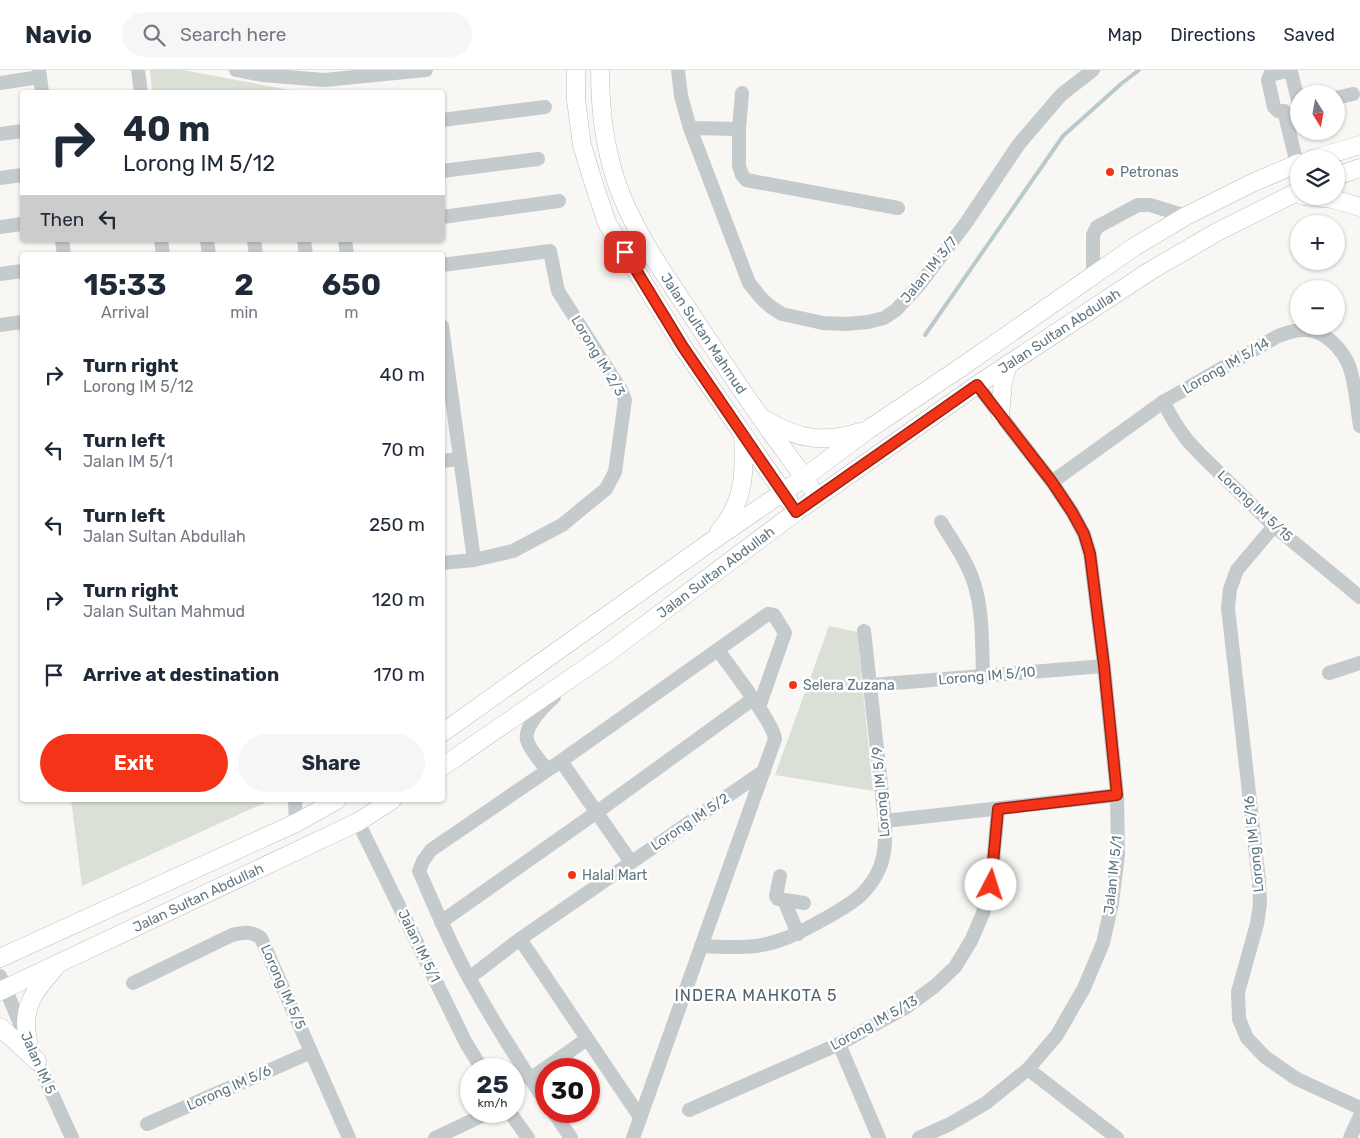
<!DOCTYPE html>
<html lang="en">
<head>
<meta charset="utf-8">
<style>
	body { margin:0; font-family:Rubik,sans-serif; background:#f6f6f7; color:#1f2937; height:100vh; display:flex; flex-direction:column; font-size:19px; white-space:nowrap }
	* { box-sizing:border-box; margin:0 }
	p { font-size:16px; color:#747a83 }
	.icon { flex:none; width:28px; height:28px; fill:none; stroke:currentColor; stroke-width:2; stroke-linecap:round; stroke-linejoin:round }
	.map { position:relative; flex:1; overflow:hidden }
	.sheet { position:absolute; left:20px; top:182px; width:425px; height:550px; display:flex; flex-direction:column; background:#fff; border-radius:5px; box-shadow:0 1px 4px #0004 }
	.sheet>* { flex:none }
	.hud { position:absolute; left:20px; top:20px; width:425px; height:152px; border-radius:5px; box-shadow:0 1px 4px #0004; background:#fff; color:#1f2937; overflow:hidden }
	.needle { width:32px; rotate:169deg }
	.buttons { position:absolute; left:1290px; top:15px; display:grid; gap:10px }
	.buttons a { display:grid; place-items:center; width:55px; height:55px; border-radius:50%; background:#fff; box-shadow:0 1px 4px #0004; font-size:25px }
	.speed { position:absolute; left:460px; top:988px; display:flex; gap:10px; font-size:25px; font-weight:700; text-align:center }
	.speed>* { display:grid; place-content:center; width:65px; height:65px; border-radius:50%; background:#fff; box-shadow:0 1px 4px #0004; line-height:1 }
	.speed small { font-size:12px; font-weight:400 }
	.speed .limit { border:8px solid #d22; background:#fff; color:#111 }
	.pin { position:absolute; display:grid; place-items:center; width:42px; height:42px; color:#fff; margin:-21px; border-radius:10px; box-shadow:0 2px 8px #0006 }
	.me { position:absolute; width:55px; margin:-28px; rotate:5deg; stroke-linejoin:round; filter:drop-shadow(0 0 4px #0008) }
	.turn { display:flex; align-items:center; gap:18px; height:105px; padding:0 20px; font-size:22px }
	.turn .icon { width:65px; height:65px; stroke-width:2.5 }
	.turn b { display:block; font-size:35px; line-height:42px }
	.then { display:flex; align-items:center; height:48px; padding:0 20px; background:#0003; gap:10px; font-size:19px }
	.eta { display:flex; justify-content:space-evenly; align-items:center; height:85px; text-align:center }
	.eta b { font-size:30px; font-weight:700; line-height:35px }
	.button { display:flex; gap:10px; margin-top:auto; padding:10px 20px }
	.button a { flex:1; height:58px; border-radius:30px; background:#f43419; color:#fff; font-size:20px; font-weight:700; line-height:58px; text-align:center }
	.button a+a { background:#f6f6f7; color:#1f2937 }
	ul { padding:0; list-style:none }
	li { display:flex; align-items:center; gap:15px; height:75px; padding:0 20px }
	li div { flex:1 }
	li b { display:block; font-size:19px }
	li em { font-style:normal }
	header { display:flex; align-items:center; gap:30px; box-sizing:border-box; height:70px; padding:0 25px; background:#fff; border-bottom:1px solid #e0e1e3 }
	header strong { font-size:24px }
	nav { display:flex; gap:28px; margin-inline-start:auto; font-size:18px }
	.search { width:350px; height:45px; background:#f6f6f7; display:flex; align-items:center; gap:12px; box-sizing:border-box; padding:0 18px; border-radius:28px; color:#747a83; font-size:19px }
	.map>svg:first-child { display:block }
	.green { fill:#dae0d5 }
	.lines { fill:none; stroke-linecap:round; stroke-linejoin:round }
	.stream { stroke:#bacacc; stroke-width:4 }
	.major-casing { stroke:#b8bdc0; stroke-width:19 }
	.minor { stroke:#c5cacd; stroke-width:14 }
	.major { stroke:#fff; stroke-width:18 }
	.route-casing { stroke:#9f2210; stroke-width:12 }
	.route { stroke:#f43419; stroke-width:9 }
	.poi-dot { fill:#f43419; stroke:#fff; stroke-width:2 }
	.labels { text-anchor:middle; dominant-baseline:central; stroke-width:5; stroke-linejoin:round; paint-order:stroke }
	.poi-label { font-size:14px; fill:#607782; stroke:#fff; text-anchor:start }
	.street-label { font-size:14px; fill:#607782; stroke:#fff }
	.quarter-label { font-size:16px; letter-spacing:1px; fill:#52646d; stroke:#fff }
</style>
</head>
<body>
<header>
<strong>Navio</strong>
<div class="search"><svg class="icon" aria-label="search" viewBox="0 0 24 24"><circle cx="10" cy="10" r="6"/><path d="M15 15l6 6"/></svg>Search here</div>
<nav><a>Map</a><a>Directions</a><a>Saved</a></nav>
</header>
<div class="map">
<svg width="1360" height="1068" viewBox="0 0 1360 1068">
	<rect width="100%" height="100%" fill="#f8f7f4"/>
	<g class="green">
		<path d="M150,0H183L300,22H152Z"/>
		<path d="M829,556L857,562L873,721L775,705Z"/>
		<path d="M71,730H271L82,816Z"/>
	</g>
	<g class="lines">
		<path class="stream" d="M925,265L1063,66L1121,14L1139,0"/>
		<defs>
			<g id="major">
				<path d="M576,0V30L582,75L592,108L607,153L683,277L789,431"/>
				<path id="s1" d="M600,0C600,43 605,86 622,127C639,168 664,204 689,241C712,276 735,311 759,345C775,369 794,392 810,416"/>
				<path d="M1313,89L1360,75"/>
				<path d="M1336,106L1360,98"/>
				<path d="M1303,126L1333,129L1360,137"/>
				<path d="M1000,344L1003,312L1008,294"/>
				<path d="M766,350C798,370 824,373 860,362"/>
				<path d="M719,462C745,432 745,401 743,364"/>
				<path d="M442,663L709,473L805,407L869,359L963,296L1134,177L1186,146L1252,113L1299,93"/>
				<path id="s2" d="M442,697L609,582L796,442L977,315L1150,201L1217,162L1299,121"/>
				<path d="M0,888L296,753L337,730"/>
				<path id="s3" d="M0,921L358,752L392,730"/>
				<path d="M0,957L37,991"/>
				<path d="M28,971C21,939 33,922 54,899"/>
			</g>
		</defs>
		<use href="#major" class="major-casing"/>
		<g class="minor">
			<path d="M39,0L42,22"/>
			<path d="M138,0L141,22"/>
			<path d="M236,0L262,5L324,10L426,0"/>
			<path d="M678,0L681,26L690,58L749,213L762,229L771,237L782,244L823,253L846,254L868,252L884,248L896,240L920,214L966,153L1019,74L1061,25L1093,0"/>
			<path d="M0,13L40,7"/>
			<path d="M742,23L739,59V96L742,105L746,110L898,138"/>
			<path d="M1336,28L1353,24"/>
			<path d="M442,50L545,37"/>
			<path d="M690,58L739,59"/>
			<path d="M0,64L22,61"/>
			<path d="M1297,94L1284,41H1278L1274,37L1268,10L1270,5L1287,1L1291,2L1299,34"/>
			<path d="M442,101L538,89"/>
			<path d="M0,108L22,105"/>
			<path d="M442,147L559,131"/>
			<path d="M0,157L22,154"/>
			<path d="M62,170L64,185"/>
			<path d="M161,170L163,185"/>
			<path d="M207,170L209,185"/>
			<path d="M254,170L256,185"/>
			<path d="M304,170L306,185"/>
			<path d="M345,170L347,185"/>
			<path d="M442,195L550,181L558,221L621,320L625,330L615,402L606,419L562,455L513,481L474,490L442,493"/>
			<path d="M0,204L22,201"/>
			<path d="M1093,205V165L1097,157L1138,135H1150L1186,146"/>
			<path d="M0,255L22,252"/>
			<path d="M442,256L474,490"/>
			<path d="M1163,332L1175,353L1187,370L1202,386L1274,456L1360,527"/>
			<path d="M442,391L460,389"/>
			<path d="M1052,412L1163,332L1278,266C1289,262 1301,258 1313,261C1330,265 1347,285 1351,302C1356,319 1357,338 1360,356"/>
			<path d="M941,452C953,472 967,491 974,513C983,540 982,577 983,606"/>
			<path d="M1274,456L1237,500L1230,519L1228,538L1259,811L1260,834L1257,854L1238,922L1239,949L1247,968L1265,987L1297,1009L1360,1038"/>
			<path d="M1329,603L1360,593"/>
			<path d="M871,615L1104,596"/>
			<path d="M561,691L631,792"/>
			<path d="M547,700C541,691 530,681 527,670C524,656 544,636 554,627"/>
			<path d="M295,730L296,753"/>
			<path d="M885,751L1117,725"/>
			<path d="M358,752L466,973L482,999"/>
			<path d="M780,806L776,826L778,829L804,833"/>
			<path d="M784,830L798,864"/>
			<path d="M441,852L597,742L753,629"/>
			<path d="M520,869L640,1047"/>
			<path d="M701,876C719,877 737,878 755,876C781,873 803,861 826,848C838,841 850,835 861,825C869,817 876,807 880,797C886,782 885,767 885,751L864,561"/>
			<path d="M0,906L24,963"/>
			<path d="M469,908L520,869L764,701"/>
			<path d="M133,913L232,865C243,862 252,861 261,868L349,1068"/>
			<path d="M839,974L879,1068"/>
			<path d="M33,982L72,1068"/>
			<path d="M1028,999L1117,1068"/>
			<path d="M530,1009L587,969"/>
			<path d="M546,1032C519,993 493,951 469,908C450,874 435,837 419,801L423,791L431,780L561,691L768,544L774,545L785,563L759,637"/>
			<path d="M689,1040L839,974L905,938L935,916L955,897L971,871L983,843L991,815L998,739"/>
			<path d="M509,1041L528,1068"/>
			<path d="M553,1041L571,1068"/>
			<path d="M147,1054L311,982"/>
			<path d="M435,1068L492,1041"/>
			<path d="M633,1068L775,669C774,653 729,596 718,580"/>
			<path d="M919,1068L950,1054L986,1033L1028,999L1057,965L1084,918L1103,873L1112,833L1118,785L1117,725L1104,596L1090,484L1084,464L1072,442L1052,412L977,315"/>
			<path d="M1350,1068L1360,1046"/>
		</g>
		<use href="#major" class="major"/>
	</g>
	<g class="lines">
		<defs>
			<path id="route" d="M625,182L683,277L796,442L977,315L1052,412L1072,442L1084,464L1090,484L1104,596L1117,725L998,739L991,815"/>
		</defs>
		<use href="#route" class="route-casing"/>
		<use href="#route" class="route"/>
	</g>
	<g class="poi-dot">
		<circle cx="1110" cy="102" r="5"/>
		<circle cx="793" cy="615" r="5"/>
		<circle cx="572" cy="805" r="5"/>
	</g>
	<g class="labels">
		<g class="poi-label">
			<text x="1120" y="102">Petronas</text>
			<text x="803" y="615">Selera Zuzana</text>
			<text x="582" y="805">Halal Mart</text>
		</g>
		<g class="street-label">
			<text transform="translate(929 200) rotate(-51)">Jalan IM 3/7</text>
			<text stroke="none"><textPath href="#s2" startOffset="756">Jalan Sultan Abdullah</textPath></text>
			<text stroke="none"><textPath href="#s1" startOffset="289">Jalan Sultan Mahmud</textPath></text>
			<text transform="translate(598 286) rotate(59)">Lorong IM 2/3</text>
			<text transform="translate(1226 296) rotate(-30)">Lorong IM 5/14</text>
			<text transform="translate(1255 436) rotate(43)">Lorong IM 5/15</text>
			<text stroke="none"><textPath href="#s2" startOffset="336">Jalan Sultan Abdullah</textPath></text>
			<text transform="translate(987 606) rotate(-5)">Lorong IM 5/10</text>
			<text transform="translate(881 722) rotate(-95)">Lorong IM 5/9</text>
			<text transform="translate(690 752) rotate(-34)">Lorong IM 5/2</text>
			<text transform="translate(1254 774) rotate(-96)">Lorong IM 5/16</text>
			<text transform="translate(1113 805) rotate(-84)">Jalan IM 5/1</text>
			<text stroke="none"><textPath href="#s3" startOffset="219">Jalan Sultan Abdullah</textPath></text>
			<text transform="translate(419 876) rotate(64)">Jalan IM 5/1</text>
			<text transform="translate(283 917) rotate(66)">Lorong IM 5/5</text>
			<text transform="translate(874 953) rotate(-29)">Lorong IM 5/13</text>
			<text transform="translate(38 993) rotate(66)">Jalan IM 5</text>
			<text transform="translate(229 1018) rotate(-24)">Lorong IM 5/6</text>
		</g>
		<g class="quarter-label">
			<text x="756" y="925">INDERA MAHKOTA 5</text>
		</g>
	</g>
</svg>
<div class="buttons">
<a><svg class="needle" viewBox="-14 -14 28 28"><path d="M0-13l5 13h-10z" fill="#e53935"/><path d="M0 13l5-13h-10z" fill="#747a83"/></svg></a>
<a><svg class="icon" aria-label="layers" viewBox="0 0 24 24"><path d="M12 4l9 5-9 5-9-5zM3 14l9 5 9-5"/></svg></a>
<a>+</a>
<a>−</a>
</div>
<div class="speed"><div>25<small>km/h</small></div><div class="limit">30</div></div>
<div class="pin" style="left:625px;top:182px;background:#d93025"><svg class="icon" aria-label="arrive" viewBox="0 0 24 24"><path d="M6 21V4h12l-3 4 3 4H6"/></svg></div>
<svg class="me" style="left:991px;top:815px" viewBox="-20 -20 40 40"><circle r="19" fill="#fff"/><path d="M0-13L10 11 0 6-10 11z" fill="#f43419"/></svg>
<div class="hud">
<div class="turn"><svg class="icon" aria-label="right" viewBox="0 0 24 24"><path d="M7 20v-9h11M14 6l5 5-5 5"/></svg><div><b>40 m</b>Lorong IM 5/12</div></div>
<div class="then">Then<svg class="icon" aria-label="left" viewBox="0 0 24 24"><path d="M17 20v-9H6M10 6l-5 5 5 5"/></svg></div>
</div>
<section class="sheet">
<div class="eta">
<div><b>15:33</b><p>Arrival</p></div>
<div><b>2</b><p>min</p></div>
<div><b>650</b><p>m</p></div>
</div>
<ul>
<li><svg class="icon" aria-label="right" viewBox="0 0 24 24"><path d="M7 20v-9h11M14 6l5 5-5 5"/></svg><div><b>Turn right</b><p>Lorong IM 5/12</p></div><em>40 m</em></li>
<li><svg class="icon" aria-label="left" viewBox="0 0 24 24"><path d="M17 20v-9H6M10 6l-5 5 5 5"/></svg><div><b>Turn left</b><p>Jalan IM 5/1</p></div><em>70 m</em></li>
<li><svg class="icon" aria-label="left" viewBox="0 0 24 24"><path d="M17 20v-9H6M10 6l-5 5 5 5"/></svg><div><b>Turn left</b><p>Jalan Sultan Abdullah</p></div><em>250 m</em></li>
<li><svg class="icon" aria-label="right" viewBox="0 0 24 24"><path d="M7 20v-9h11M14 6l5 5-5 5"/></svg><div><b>Turn right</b><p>Jalan Sultan Mahmud</p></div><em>120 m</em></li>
<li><svg class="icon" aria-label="arrive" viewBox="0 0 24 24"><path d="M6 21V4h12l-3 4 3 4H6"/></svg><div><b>Arrive at destination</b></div><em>170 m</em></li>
</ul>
<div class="button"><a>Exit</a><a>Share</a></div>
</section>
</div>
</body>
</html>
